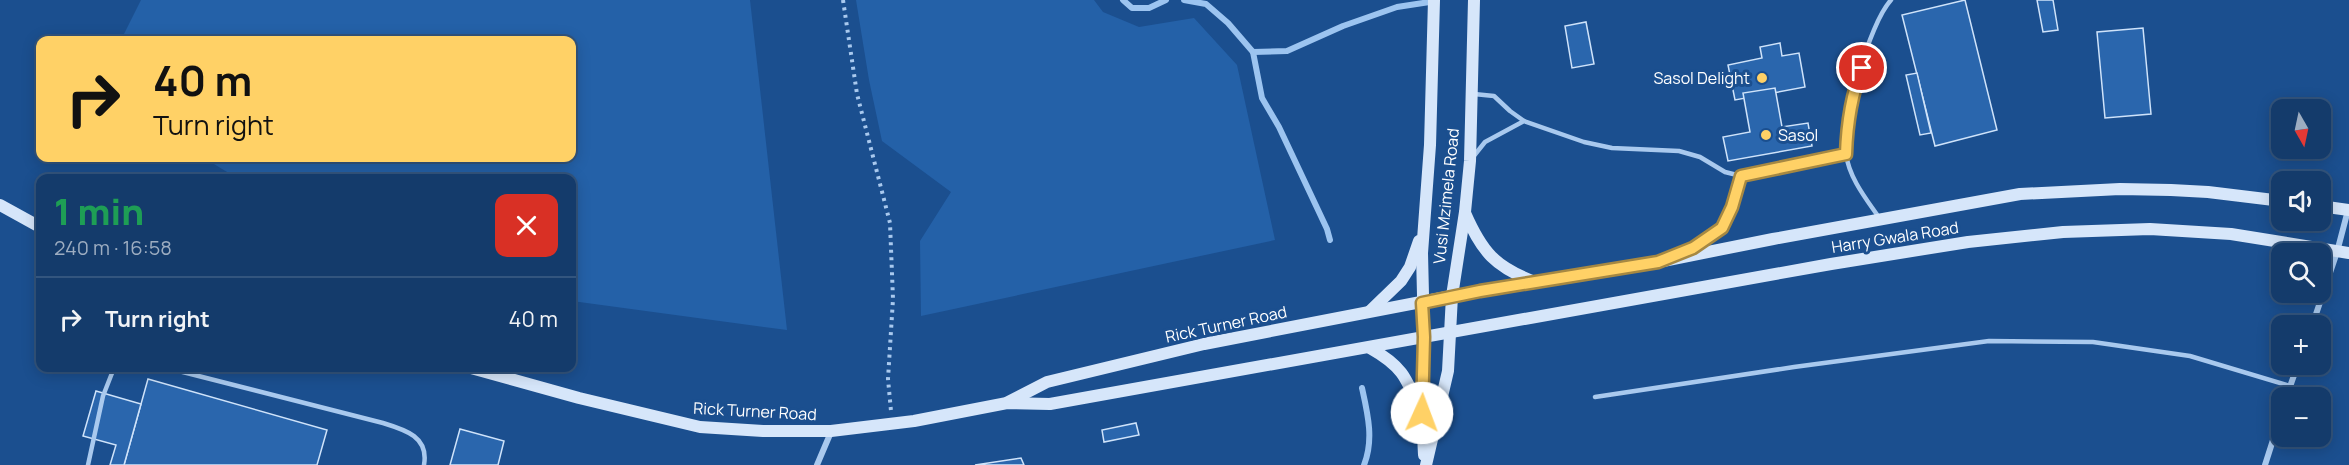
<!DOCTYPE html>
<html lang="en">
<head>
<meta charset="utf-8">
<style>
	body { margin:0; font-family:Manrope,sans-serif; background:#1d4271; color:#f1f3f6; height:100vh; display:flex; flex-direction:column; font-size:22px; white-space:nowrap }
	* { box-sizing:border-box; margin:0 }
	p { font-size:20px; color:#9dadc1 }
	.icon { flex:none; width:33px; height:33px; fill:none; stroke:currentColor; stroke-width:2; stroke-linecap:round; stroke-linejoin:round }
	.map { position:relative; flex:1; overflow:hidden }
	.sheet { position:absolute; left:36px; top:174px; width:540px; height:198px; display:flex; flex-direction:column; background:#143b6b; border-radius:12px; box-shadow:0 3px 15px #0003,0 0 0 2px #33557e }
	.sheet>* { flex:none }
	.guide { position:absolute; left:36px; top:36px; width:540px; height:126px; border-radius:12px; box-shadow:0 3px 15px #0003,0 0 0 2px #33557e; background:#ffd166; color:#111; overflow:hidden }
	.needle { width:39px; rotate:171deg }
	.tools { position:absolute; left:2271px; top:99px; display:grid; gap:12px }
	.tools a { display:grid; place-items:center; width:60px; height:60px; border-radius:12px; background:#143b6b; box-shadow:0 3px 15px #0003,0 0 0 2px #33557e; font-size:30px }
	.pin { position:absolute; display:grid; place-items:center; width:51px; height:51px; color:#fff; margin:-26px; border:3px solid #fff; border-radius:50%; box-shadow:0 2px 6px #0007 }
	.me { position:absolute; width:66px; margin:-33px; rotate:2deg; stroke-linejoin:round; filter:drop-shadow(0 0 4px #0008) }
	.turn { display:flex; align-items:center; gap:21px; height:126px; padding:0 18px; font-size:27px }
	.turn .icon { width:78px; height:78px; stroke-width:2.5 }
	.turn b { display:block; font-size:42px; line-height:51px }
	.round { display:grid; place-items:center; flex:none; width:63px; height:63px; border-radius:12px; background:#1d4271 }
	.headline { display:flex; align-items:center; justify-content:space-between; height:102px; padding:0 18px }
	h1 { font-size:36px; font-weight:800; line-height:45px; color:#1e9e55 }
	ul { padding:0; list-style:none }
	li { display:flex; align-items:center; gap:18px; height:84px; padding:0 18px; border-top:2px solid #33557e }
	li div { flex:1 }
	li b { display:block; font-size:22px }
	li em { font-style:normal }
	.map>svg:first-child { display:block }
	.green { fill:#2461a8 }
	.lines { fill:none; stroke-linecap:round; stroke-linejoin:round }
	.stream { stroke:#9cc4f0; stroke-width:6 }
	.building { fill:#2a66ad; stroke:#cfe3fa; stroke-width:1.5 }
	.path { stroke:#a9c9ee; stroke-width:4; stroke-dasharray:3 4.5; stroke-linecap:butt }
	.lane { stroke:#a9c9ee; stroke-width:4.5 }
	.street { stroke:#a9c9ee; stroke-width:6 }
	.secondary { stroke:#d6e6fa; stroke-width:12 }
	.route-casing { stroke:#a68842; stroke-width:15 }
	.route { stroke:#ffd166; stroke-width:10 }
	.poi-dot { fill:#ffd166; stroke:#1b4f8f; stroke-width:2 }
	.labels { text-anchor:middle; dominant-baseline:central; stroke-width:6; stroke-linejoin:round; paint-order:stroke }
	.poi-label { font-size:16px; fill:#fff; stroke:#1b4f8f; text-anchor:end }
	.street-label { font-size:16px; fill:#fff; stroke:#1b4f8f }
</style>
</head>
<body>
<div class="map">
<svg width="2349" height="465" viewBox="0 0 2349 465">
	<rect width="100%" height="100%" fill="#1b4f8f"/>
	<g class="green">
		<path d="M141,0H750L787,330L572,301V178H237L204,158H572V40H121Z"/>
		<path d="M856,0H1094L1103,12L1139,27L1194,18L1237,65L1275,240L921,316L920,241L951,192L882,141L869,80Z"/>
	</g>
	<g class="lines">
		<g class="stream">
			<path d="M1123,0L1132,8H1149L1166,0"/>
			<path d="M1184,0L1206,4L1228,23L1253,52L1287,51L1343,26L1397,7L1436,1"/>
			<path d="M1253,52L1262,98L1279,127L1327,229L1330,240"/>
			<path d="M1362,388C1368,415 1374,440 1364,465"/>
		</g>
	</g>
	<g class="building">
		<path d="M1965,0L1997,130L1935,146L1902,15Z"/>
		<path d="M2037,0H2053L2058,30L2043,32Z"/>
		<path d="M1586,22L1594,64L1572,68L1565,26Z"/>
		<path d="M2143,28L2151,114L2105,118L2097,32Z"/>
		<path d="M1780,43L1782,56L1799,53L1805,87L1735,100L1728,65L1762,58L1760,47Z"/>
		<path d="M1917,73L1931,133L1920,135L1906,75Z"/>
		<path d="M1775,88L1782,127L1808,123L1812,146L1728,161L1723,137L1750,132L1743,93Z"/>
		<path d="M148,379L327,430L317,465H124Z"/>
		<path d="M96,391L141,404L124,465H110L116,445L83,436Z"/>
		<path d="M1136,423L1139,435L1104,442L1102,430Z"/>
		<path d="M460,429L504,441L498,465H450Z"/>
		<path d="M1021,458L1024,465H975Z"/>
	</g>
	<g class="lines">
		<path class="path" d="M843,0L857,94L890,223L893,299L888,379L891,411"/>
		<g class="lane">
			<path d="M1474,94L1494,96L1510,111L1524,121L1584,142L1612,148L1679,151L1700,157L1725,172L1741,176L1846,154"/>
			<path d="M1473,157L1485,142L1524,121"/>
			<path d="M1880,219C1867,200 1849,178 1846,154C1842,121 1869,24 1891,0"/>
			<path d="M1686,251C1727,235 1730,215 1741,176"/>
			<path d="M167,368L383,423C406,430 429,437 424,465"/>
			<path d="M1595,397L1794,367L1989,341L2093,342L2190,356L2290,386"/>
			<path d="M88,465L103,396L114,368"/>
		</g>
		<g class="street">
			<path d="M2312,326L2337,252L2348,210"/>
			<path d="M2286,398L2298,364"/>
			<path d="M817,465L831,432"/>
			<path d="M2265,465L2282,412"/>
		</g>
		<g class="secondary">
			<path d="M0,205L40,227"/>
			<path d="M2320,206L2349,210"/>
			<path d="M1465,213C1482,252 1495,267 1535,282"/>
			<path d="M1370,311L1401,281L1410,267L1419,241"/>
			<path d="M1370,348C1402,366 1406,377 1420,410"/>
			<path d="M471,368L579,398L700,427L763,431H831L914,421L1007,403L1050,404L1831,264L1968,242L2063,232L2150,229L2231,234L2349,253"/>
			<path d="M1008,402L1047,382L1204,344L1452,296L1658,262L1773,239L2020,194L2120,189L2171,190L2208,192L2282,201"/>
			<path d="M1424,455L1422,413L1424,337L1422,253L1430,145L1434,0"/>
			<path d="M1426,465L1448,371L1452,296L1465,212L1470,161L1474,0"/>
		</g>
	</g>
	<g class="lines">
		<defs>
			<path id="route" d="M1422,413L1424,337L1422,303L1480,291L1658,262L1693,248L1722,228L1732,207L1741,176L1846,154C1847,124 1851,96 1862,68"/>
		</defs>
		<use href="#route" class="route-casing"/>
		<use href="#route" class="route"/>
	</g>
	<g class="poi-dot">
		<circle cx="1762" cy="78" r="6"/>
		<circle cx="1766" cy="135" r="6"/>
	</g>
	<g class="labels">
		<g class="poi-label">
			<text x="1750" y="78">Sasol Delight</text>
			<text x="1778" y="135" text-anchor="start">Sasol</text>
		</g>
		<g class="street-label">
			<text transform="translate(1446 196) rotate(-84)">Vusi Mzimela Road</text>
			<text transform="translate(1895 237) rotate(-9)">Harry Gwala Road</text>
			<text transform="translate(1226 324) rotate(-12)">Rick Turner Road</text>
			<text transform="translate(755 411) rotate(3)">Rick Turner Road</text>
		</g>
	</g>
</svg>
<div class="tools">
<a><svg class="needle" viewBox="-14 -14 28 28"><path d="M0-13l5 13h-10z" fill="#e53935"/><path d="M0 13l5-13h-10z" fill="#9dadc1"/></svg></a>
<a><svg class="icon" aria-label="sound" viewBox="0 0 24 24"><path d="M4 9h4l5-4v14l-5-4H4zM17 9q2 3 0 6"/></svg></a>
<a><svg class="icon" aria-label="search" viewBox="0 0 24 24"><circle cx="10" cy="10" r="6"/><path d="M15 15l6 6"/></svg></a>
<a>+</a>
<a>−</a>
</div>
<div class="pin" style="left:1862px;top:68px;background:#d93025"><svg class="icon" aria-label="arrive" viewBox="0 0 24 24"><path d="M6 21V4h12l-3 4 3 4H6"/></svg></div>
<svg class="me" style="left:1422px;top:413px" viewBox="-20 -20 40 40"><circle r="19" fill="#fff"/><path d="M0-13L10 11 0 6-10 11z" fill="#ffd166"/></svg>
<div class="guide">
<div class="turn"><svg class="icon" aria-label="right" viewBox="0 0 24 24"><path d="M7 20v-9h11M14 6l5 5-5 5"/></svg><div><b>40 m</b>Turn right</div></div>
</div>
<section class="sheet">
<div class="headline"><div><h1>1 min</h1><p>240 m · 16:58</p></div><a class="round" style="background:#d93025;color:#fff"><svg class="icon" aria-label="close" viewBox="0 0 24 24"><path d="M6 6l12 12M18 6L6 18"/></svg></a></div>
<ul>
<li><svg class="icon" aria-label="right" viewBox="0 0 24 24"><path d="M7 20v-9h11M14 6l5 5-5 5"/></svg><div><b>Turn right</b></div><em>40 m</em></li>
</ul>
</section>
</div>
</body>
</html>
